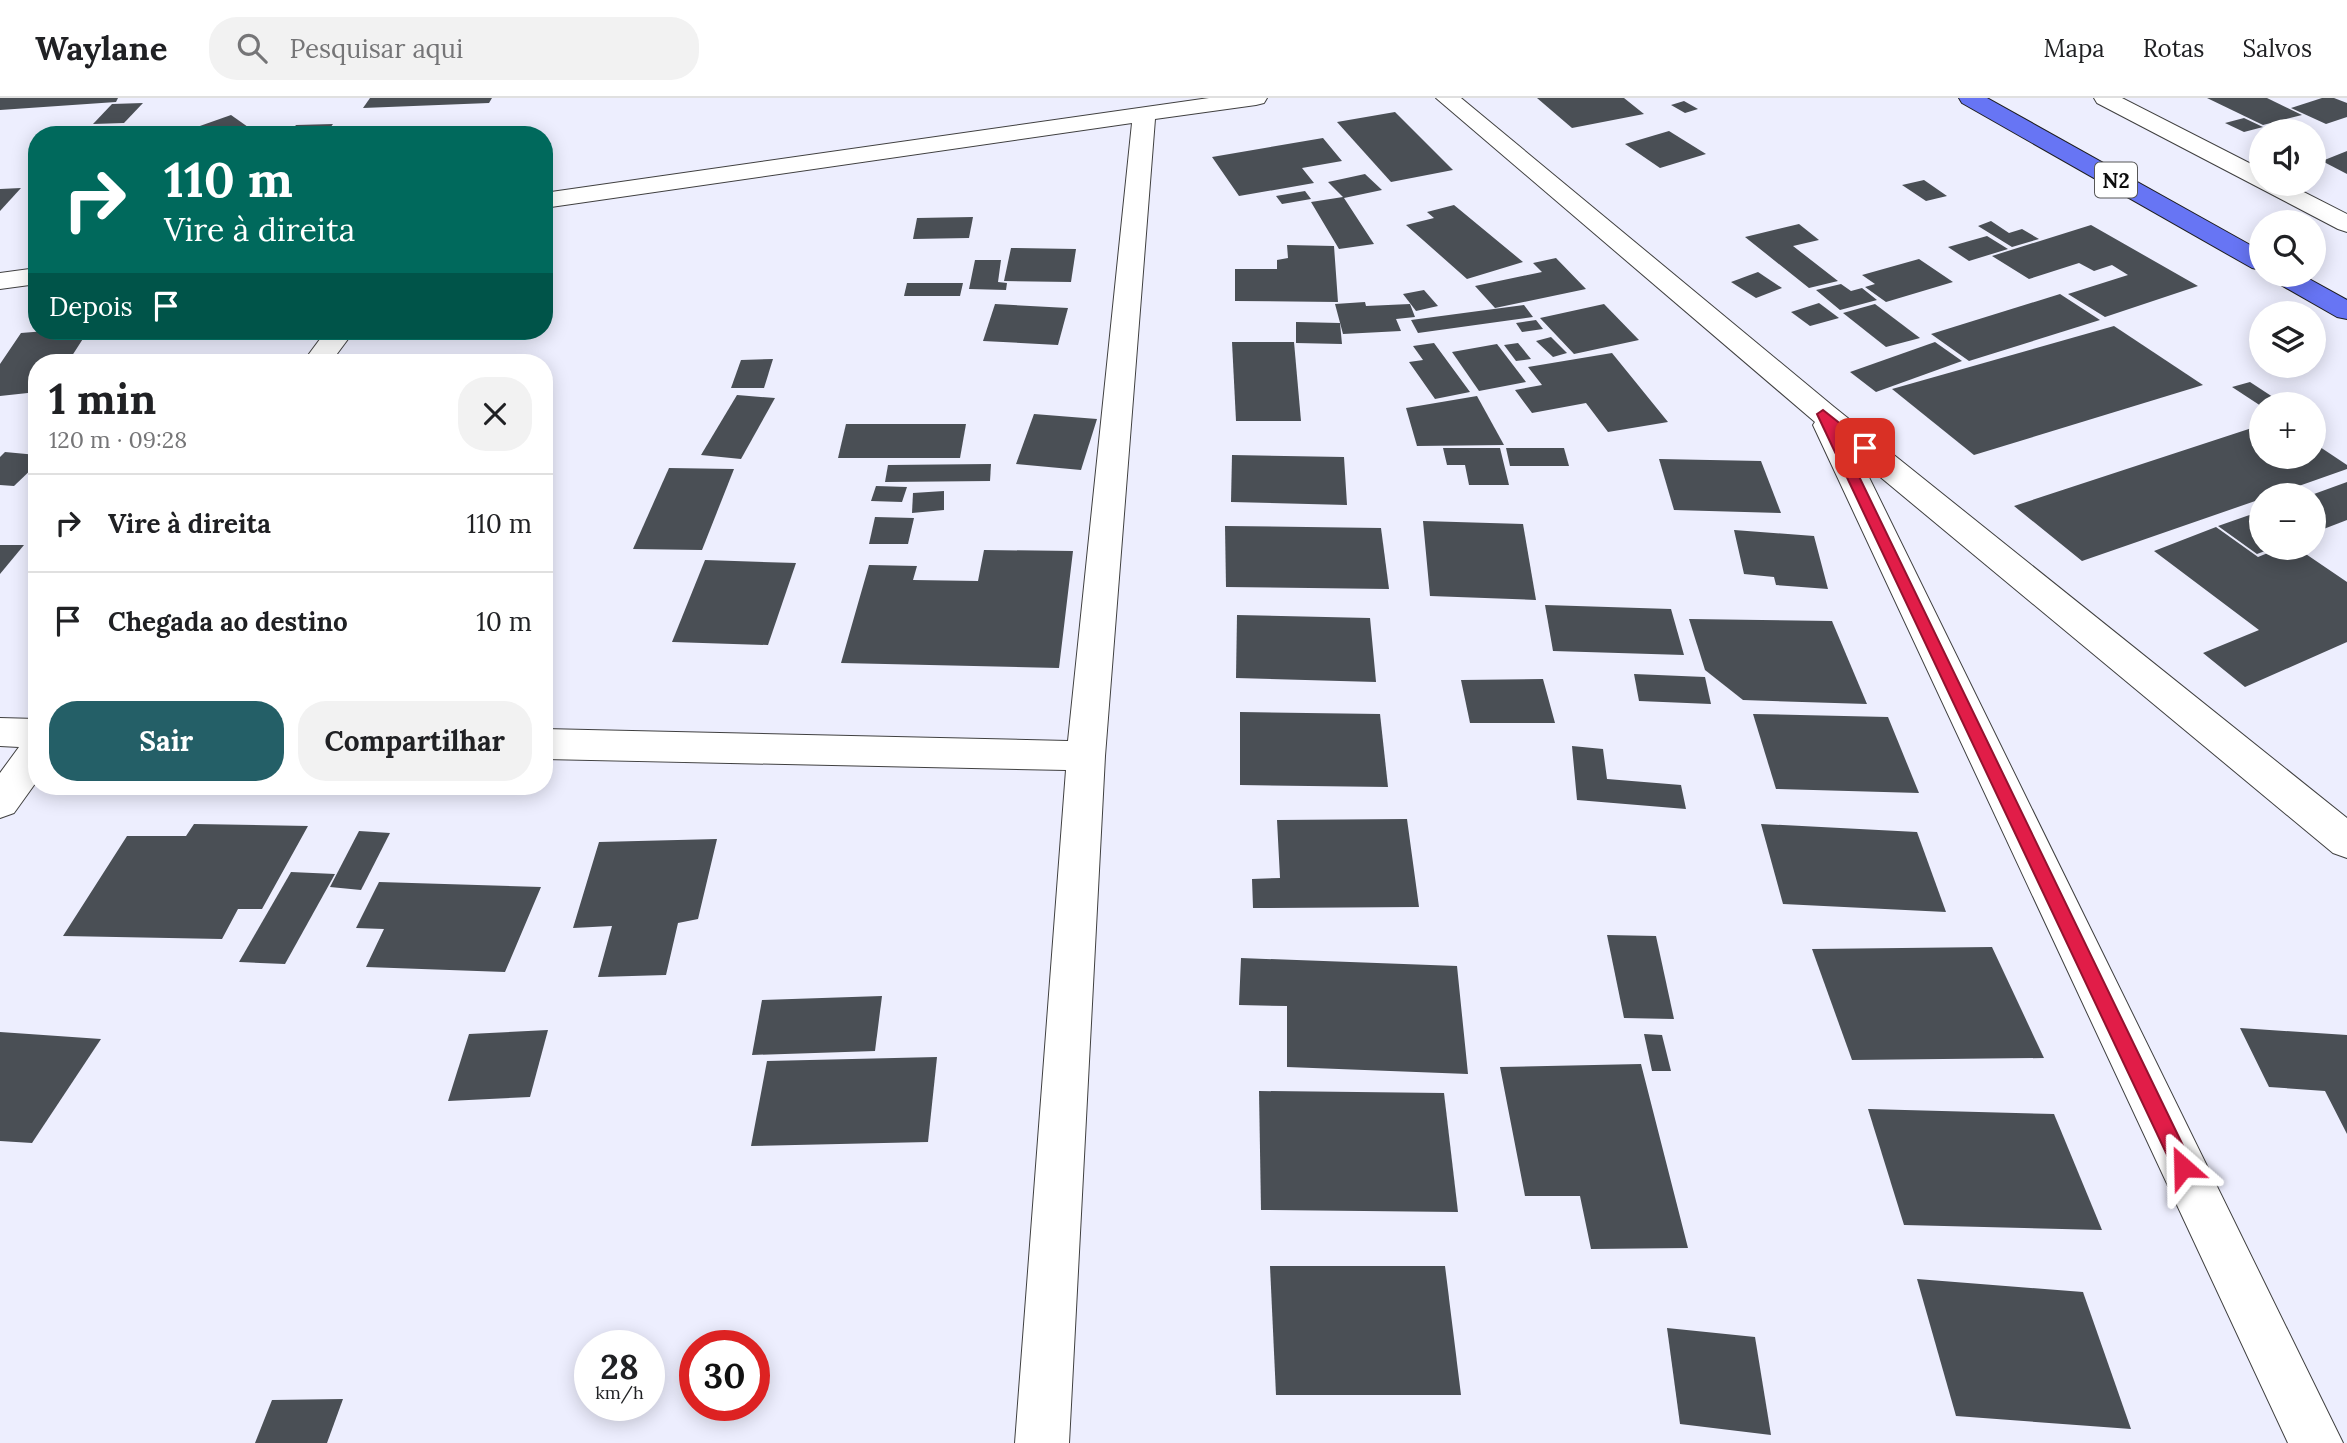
<!DOCTYPE html>
<html lang="pt">
<head>
<meta charset="utf-8">
<style>
	body { margin:0; font-family:Lora,serif; background:#f2f2f2; color:#202124; height:100vh; display:flex; flex-direction:column; font-size:26px; white-space:nowrap }
	* { box-sizing:border-box; margin:0 }
	p { font-size:23px; color:#757577 }
	.icon { flex:none; width:38px; height:38px; fill:none; stroke:currentColor; stroke-width:2; stroke-linecap:round; stroke-linejoin:round }
	.map { position:relative; flex:1; overflow:hidden }
	.details { position:absolute; left:28px; top:256px; width:525px; height:441px; display:flex; flex-direction:column; background:#fff; border-radius:28px; box-shadow:0 4px 18px #0003 }
	.details>* { flex:none }
	.top-card { position:absolute; left:28px; top:28px; width:525px; height:214px; border-radius:28px; box-shadow:0 4px 18px #0003; background:#00695c; color:#fff; overflow:hidden }
	.buttons { position:absolute; left:2249px; top:21px; display:grid; gap:14px }
	.buttons a { display:grid; place-items:center; width:77px; height:77px; border-radius:50%; background:#fff; box-shadow:0 4px 18px #0003; font-size:35px }
	.speed { position:absolute; left:574px; top:1232px; display:flex; gap:14px; font-size:35px; font-weight:700; text-align:center }
	.speed>* { display:grid; place-content:center; width:91px; height:91px; border-radius:50%; background:#fff; box-shadow:0 4px 18px #0003; line-height:1 }
	.speed small { font-size:18px; font-weight:400 }
	.speed .limit { border:10px solid #d22; background:#fff; color:#111 }
	.pin { position:absolute; display:grid; place-items:center; width:60px; height:60px; color:#fff; margin:-30px; border-radius:14px; box-shadow:0 4px 10px #0006 }
	.me { position:absolute; width:77px; margin:-38px; rotate:335deg; stroke-linejoin:round; filter:drop-shadow(0 0 5px #0008) }
	.turn { display:flex; align-items:center; gap:24px; height:147px; padding:0 21px; font-size:32px }
	.turn .icon { width:91px; height:91px; stroke-width:2.5 }
	.turn b { display:block; font-size:49px; line-height:60px }
	.then { display:flex; align-items:center; height:66px; padding:0 21px; background:#0003; gap:14px; font-size:26px }
	.round { display:grid; place-items:center; flex:none; width:74px; height:74px; border-radius:28px; background:#f2f2f2 }
	.head { display:flex; align-items:center; justify-content:space-between; height:119px; padding:0 21px }
	h1 { font-size:42px; font-weight:700; line-height:52px }
	.primary-button { display:flex; gap:14px; margin-top:auto; padding:14px 21px }
	.primary-button a { flex:1; height:80px; border-radius:28px; background:#245f67; color:#fff; font-size:28px; font-weight:700; line-height:80px; text-align:center }
	.primary-button a+a { background:#f2f2f2; color:#202124 }
	ul { padding:0; list-style:none }
	li { display:flex; align-items:center; gap:21px; height:98px; padding:0 21px; border-top:2px solid #e0e0e0 }
	li div { flex:1 }
	li b { display:block; font-size:26px }
	li em { font-style:normal }
	header { display:flex; align-items:center; gap:42px; box-sizing:border-box; height:98px; padding:0 35px; background:#fff; border-bottom:2px solid #e0e0e0 }
	header strong { font-size:33px }
	nav { display:flex; gap:38px; margin-inline-start:auto; font-size:24px }
	.search { width:490px; height:63px; background:#f2f2f2; display:flex; align-items:center; gap:18px; box-sizing:border-box; padding:0 24px; border-radius:28px; color:#757577; font-size:26px }
	.map>svg:first-child { display:block }
	.building { fill:#4a4f55 }
	.lines { fill:none; stroke-linecap:round; stroke-linejoin:round }
	.street-casing { stroke:#404040; stroke-width:2 }
	.primary-casing { stroke:#1e1e1e; stroke-width:2 }
	.street { fill:#fff; fill-rule:evenodd }
	.primary { fill:#6775f4; fill-rule:evenodd }
	.route { fill:#e11d48; stroke:#92132f; stroke-width:2 }
	.labels { text-anchor:middle; dominant-baseline:central; stroke-width:7; stroke-linejoin:round; paint-order:stroke }
	.shield { fill:#fff; stroke:#565656; stroke-width:2 }
	.shield-label { font-size:21px; font-weight:bold; fill:#0d0d0d }
</style>
</head>
<body>
<header>
<strong>Waylane</strong>
<div class="search"><svg class="icon" aria-label="search" viewBox="0 0 24 24"><circle cx="10" cy="10" r="6"/><path d="M15 15l6 6"/></svg>Pesquisar aqui</div>
<nav><a>Mapa</a><a>Rotas</a><a>Salvos</a></nav>
</header>
<div class="map">
<svg width="2347" height="1345" viewBox="0 0 2347 1345">
	<rect width="100%" height="100%" fill="#edeefe"/>
	<g class="building">
		<path d="M0,0H118L116,4L0,12Z"/>
		<path d="M370,0H492L489,5L363,10Z"/>
		<path d="M1537,0H1624L1644,16L1572,30Z"/>
		<path d="M2207,0H2267L2302,17L2263,27Z"/>
		<path d="M2322,0H2334L2347,5V19L2326,26L2291,10Z"/>
		<path d="M1684,3L1698,11L1685,15L1671,7Z"/>
		<path d="M143,5L124,25L93,26L112,6Z"/>
		<path d="M1395,14L1453,72L1391,84L1337,24Z"/>
		<path d="M231,17L248,29L225,37H208L197,29Z"/>
		<path d="M2244,20L2263,29L2244,34L2225,25Z"/>
		<path d="M333,26L325,37H288L296,27Z"/>
		<path d="M1669,33L1706,56L1660,70L1625,46Z"/>
		<path d="M1323,40L1342,63L1302,70L1314,85L1239,98L1212,59Z"/>
		<path d="M2347,53V76L2322,63Z"/>
		<path d="M1365,76L1382,92L1344,100L1374,146L1339,151L1311,104L1343,99L1328,84Z"/>
		<path d="M1924,82L1947,98L1926,103L1902,87Z"/>
		<path d="M21,90L0,113V91Z"/>
		<path d="M1305,93L1311,101L1282,106L1276,98Z"/>
		<path d="M1454,107L1523,164L1467,181L1406,127L1434,120L1427,114Z"/>
		<path d="M973,119L969,140L913,141L917,120Z"/>
		<path d="M1991,123L2009,135L2022,131L2039,141L2012,149L1978,128Z"/>
		<path d="M1799,126L1819,142L1793,148L1838,183L1809,190L1745,139Z"/>
		<path d="M2091,127L2198,188L2105,219L2068,196L2128,177L2112,167L2094,173L2079,165L2029,181L1992,158Z"/>
		<path d="M1987,138L2008,151L1969,163L1948,149Z"/>
		<path d="M1287,147L1334,148L1338,204L1235,203V171H1277V162L1288,160Z"/>
		<path d="M1011,150L1076,151L1071,184L1004,183Z"/>
		<path d="M1556,160L1586,191L1495,210L1475,188L1542,174L1533,165Z"/>
		<path d="M1919,161L1953,184L1886,204L1865,189L1875,186L1862,177Z"/>
		<path d="M975,162H1001L998,184L1007,185L1006,192L969,191Z"/>
		<path d="M1758,174L1782,190L1756,200L1731,184Z"/>
		<path d="M907,185H963L960,198H904Z"/>
		<path d="M1841,186L1851,193L1862,190L1877,202L1840,212L1816,192Z"/>
		<path d="M1424,192L1438,208L1416,213L1403,196Z"/>
		<path d="M2060,196L2100,222L1969,263L1931,236Z"/>
		<path d="M1365,204L1366,208L1410,206L1415,219L1396,221L1401,233L1343,236L1335,206Z"/>
		<path d="M1819,205L1839,220L1810,228L1791,214Z"/>
		<path d="M995,206L1068,210L1058,247L983,243Z"/>
		<path d="M1604,206L1639,242L1574,256L1540,220Z"/>
		<path d="M1875,206L1920,240L1886,249L1843,215Z"/>
		<path d="M1524,207L1533,219L1418,235L1411,222Z"/>
		<path d="M1536,222L1543,231L1522,234L1516,225Z"/>
		<path d="M1296,224L1340,225L1342,246L1296,245Z"/>
		<path d="M2114,228L2203,287L1974,357L1892,291Z"/>
		<path d="M46,233H88L68,264H37V294L0,298V266L21,235Z"/>
		<path d="M1551,239L1567,255L1553,259L1536,243Z"/>
		<path d="M1232,244H1294L1301,323H1236Z"/>
		<path d="M1935,244L1962,263L1876,294L1850,274Z"/>
		<path d="M1434,245L1470,294L1435,301L1409,264L1423,262L1413,248Z"/>
		<path d="M1518,245L1531,261L1516,263L1504,247Z"/>
		<path d="M1497,246L1526,284L1479,293L1452,254Z"/>
		<path d="M1612,255L1668,324L1608,334L1586,305L1532,315L1515,292L1542,287L1528,269Z"/>
		<path d="M773,261L764,290H731L741,262Z"/>
		<path d="M2250,284L2282,305L2261,308L2232,289Z"/>
		<path d="M737,297L775,300L741,361L701,357Z"/>
		<path d="M1477,298L1504,347L1417,348L1406,310Z"/>
		<path d="M1034,316L1097,321L1081,372L1016,366Z"/>
		<path d="M846,326H966L960,360H838Z"/>
		<path d="M2261,327V359H2314V345L2347,367V371L2273,397H2261V401L2082,463L2014,408Z"/>
		<path d="M1443,350H1500L1509,387H1469L1465,367H1447Z"/>
		<path d="M1506,350H1564L1569,368H1510Z"/>
		<path d="M5,354L37,357V366L14,388L0,387V359Z"/>
		<path d="M1232,357L1344,359L1347,407L1231,404Z"/>
		<path d="M1659,361L1761,363L1781,415L1674,412Z"/>
		<path d="M991,366L990,383L885,384L888,367Z"/>
		<path d="M669,370L734,371L702,452L633,451Z"/>
		<path d="M2347,384V422L2321,432L2314,427V396Z"/>
		<path d="M876,388L907,389L902,404L871,403Z"/>
		<path d="M944,393V412L912,415L913,395Z"/>
		<path d="M2261,413V450H2273L2257,456L2218,428Z"/>
		<path d="M875,419L914,420L908,446H869Z"/>
		<path d="M1423,423L1523,426L1536,502L1430,498Z"/>
		<path d="M1225,428L1381,430L1389,491L1226,489Z"/>
		<path d="M2216,429L2258,459L2280,450H2297L2347,484V544L2245,589L2203,555L2259,532L2154,453Z"/>
		<path d="M1734,432L1814,438L1828,491L1776,487L1774,479L1744,476Z"/>
		<path d="M0,447H24L0,476Z"/>
		<path d="M984,452L1073,453L1059,570L841,565L869,467L917,468L913,482L978,483Z"/>
		<path d="M705,462L796,465L768,547L672,544Z"/>
		<path d="M1545,507L1671,511L1684,557L1553,553Z"/>
		<path d="M1237,517L1370,520L1376,584L1236,580Z"/>
		<path d="M1689,521L1832,523L1867,606L1743,602L1705,572Z"/>
		<path d="M1634,576L1705,579L1711,606L1639,603Z"/>
		<path d="M1543,581L1555,625H1470L1461,582Z"/>
		<path d="M1240,614L1380,616L1388,689L1240,687Z"/>
		<path d="M1753,616L1888,619L1919,695L1776,691Z"/>
		<path d="M1572,648L1603,651L1607,681L1681,687L1686,711L1577,702Z"/>
		<path d="M1407,721L1419,809L1253,810L1252,781L1280,780L1277,722Z"/>
		<path d="M194,726L308,728L262,811H238L222,841L63,838L127,738H186Z"/>
		<path d="M1761,726L1917,734L1946,814L1783,806Z"/>
		<path d="M359,733L390,735L361,792L330,789Z"/>
		<path d="M717,741L698,821L678,825L666,877L598,879L612,828L573,830L599,744Z"/>
		<path d="M291,774L335,776L285,866L239,864Z"/>
		<path d="M379,784L541,789L505,874L366,869L384,831L356,830Z"/>
		<path d="M1607,837L1656,838L1674,921L1624,920Z"/>
		<path d="M1992,849L2044,960L1852,962L1812,851Z"/>
		<path d="M1241,860L1457,868L1468,976L1287,969V908L1239,907Z"/>
		<path d="M882,898L875,953L752,957L762,902Z"/>
		<path d="M2240,930L2347,937V1036L2325,993L2269,989Z"/>
		<path d="M548,932L530,999L448,1003L469,936Z"/>
		<path d="M0,934L101,941L32,1045L0,1043Z"/>
		<path d="M1644,936L1662,937L1671,973H1652Z"/>
		<path d="M937,959L928,1044L751,1048L767,963Z"/>
		<path d="M1641,966L1688,1150L1591,1151L1580,1098H1525L1500,969Z"/>
		<path d="M1259,993L1444,995L1458,1114L1261,1112Z"/>
		<path d="M1868,1011L2054,1016L2102,1132L1904,1127Z"/>
		<path d="M1270,1168H1445L1461,1297H1276Z"/>
		<path d="M1917,1181L2083,1194L2131,1331L1956,1318Z"/>
		<path d="M1667,1230L1755,1239L1771,1337L1680,1326Z"/>
		<path d="M343,1301L327,1345H255L272,1302Z"/>
	</g>
	<g class="lines">
		<defs>
			<g id="street">
				<path d="M1209,0H1267L1264,5L1256,7L1155,21L1105,658L1069,1345H1015L1066,672L544,661V631L1068,643L1132,25L544,110V95Z"/>
				<path d="M1436,0H1461L1834,309L2347,720V760L2333,755L1861,363L2343,1345H2288L1813,327L1815,324Z"/>
				<path d="M2094,0H2122L2261,71V86H2288L2347,116V134L2338,131L2097,5Z"/>
				<path d="M37,170V186L0,191V175Z"/>
				<path d="M326,233H354L331,264H303Z"/>
				<path d="M0,620L37,621V683L14,715L0,720V675L19,649L0,648Z"/>
			</g>
			<g id="primary">
				<path d="M1959,0H1987L2261,153V172L2252,170L1962,5Z"/>
				<path d="M2270,177H2302L2347,202V221L2337,219L2274,183Z"/>
			</g>
		</defs>
		<use href="#street" class="street-casing"/>
		<use href="#primary" class="primary-casing"/>
		<use href="#street" class="street"/>
		<use href="#primary" class="primary"/>
	</g>
	<path class="route" d="M1823,312L1871,350L1869,353H1860L1838,335L2190,1062L2193,1069L2190,1076L2183,1079L2176,1076L1817,316Z"/>
	<g class="labels">
		<rect class="shield" x="2095" y="64.5" width="42" height="35" rx="5"/>
		<g class="shield-label">
			<text x="2116" y="82">N2</text>
		</g>
	</g>
</svg>
<div class="buttons">
<a><svg class="icon" aria-label="sound" viewBox="0 0 24 24"><path d="M4 9h4l5-4v14l-5-4H4zM17 9q2 3 0 6"/></svg></a>
<a><svg class="icon" aria-label="search" viewBox="0 0 24 24"><circle cx="10" cy="10" r="6"/><path d="M15 15l6 6"/></svg></a>
<a><svg class="icon" aria-label="layers" viewBox="0 0 24 24"><path d="M12 4l9 5-9 5-9-5zM3 14l9 5 9-5"/></svg></a>
<a>+</a>
<a>−</a>
</div>
<div class="speed"><div>28<small>km/h</small></div><div class="limit">30</div></div>
<div class="pin" style="left:1865px;top:350px;background:#d93025"><svg class="icon" aria-label="arrive" viewBox="0 0 24 24"><path d="M6 21V4h12l-3 4 3 4H6"/></svg></div>
<svg class="me" style="left:2183px;top:1069px" viewBox="-20 -20 40 40"><path d="M0-17L14 15 0 8-14 15z" fill="#e11d48" stroke="#fff" stroke-width="4"/></svg>
<div class="top-card">
<div class="turn"><svg class="icon" aria-label="right" viewBox="0 0 24 24"><path d="M7 20v-9h11M14 6l5 5-5 5"/></svg><div><b>110 m</b>Vire à direita</div></div>
<div class="then">Depois<svg class="icon" aria-label="arrive" viewBox="0 0 24 24"><path d="M6 21V4h12l-3 4 3 4H6"/></svg></div>
</div>
<section class="details">
<div class="head"><div><h1>1 min</h1><p>120 m · 09:28</p></div><a class="round"><svg class="icon" aria-label="close" viewBox="0 0 24 24"><path d="M6 6l12 12M18 6L6 18"/></svg></a></div>
<ul>
<li><svg class="icon" aria-label="right" viewBox="0 0 24 24"><path d="M7 20v-9h11M14 6l5 5-5 5"/></svg><div><b>Vire à direita</b></div><em>110 m</em></li>
<li><svg class="icon" aria-label="arrive" viewBox="0 0 24 24"><path d="M6 21V4h12l-3 4 3 4H6"/></svg><div><b>Chegada ao destino</b></div><em>10 m</em></li>
</ul>
<div class="primary-button"><a>Sair</a><a>Compartilhar</a></div>
</section>
</div>
</body>
</html>
